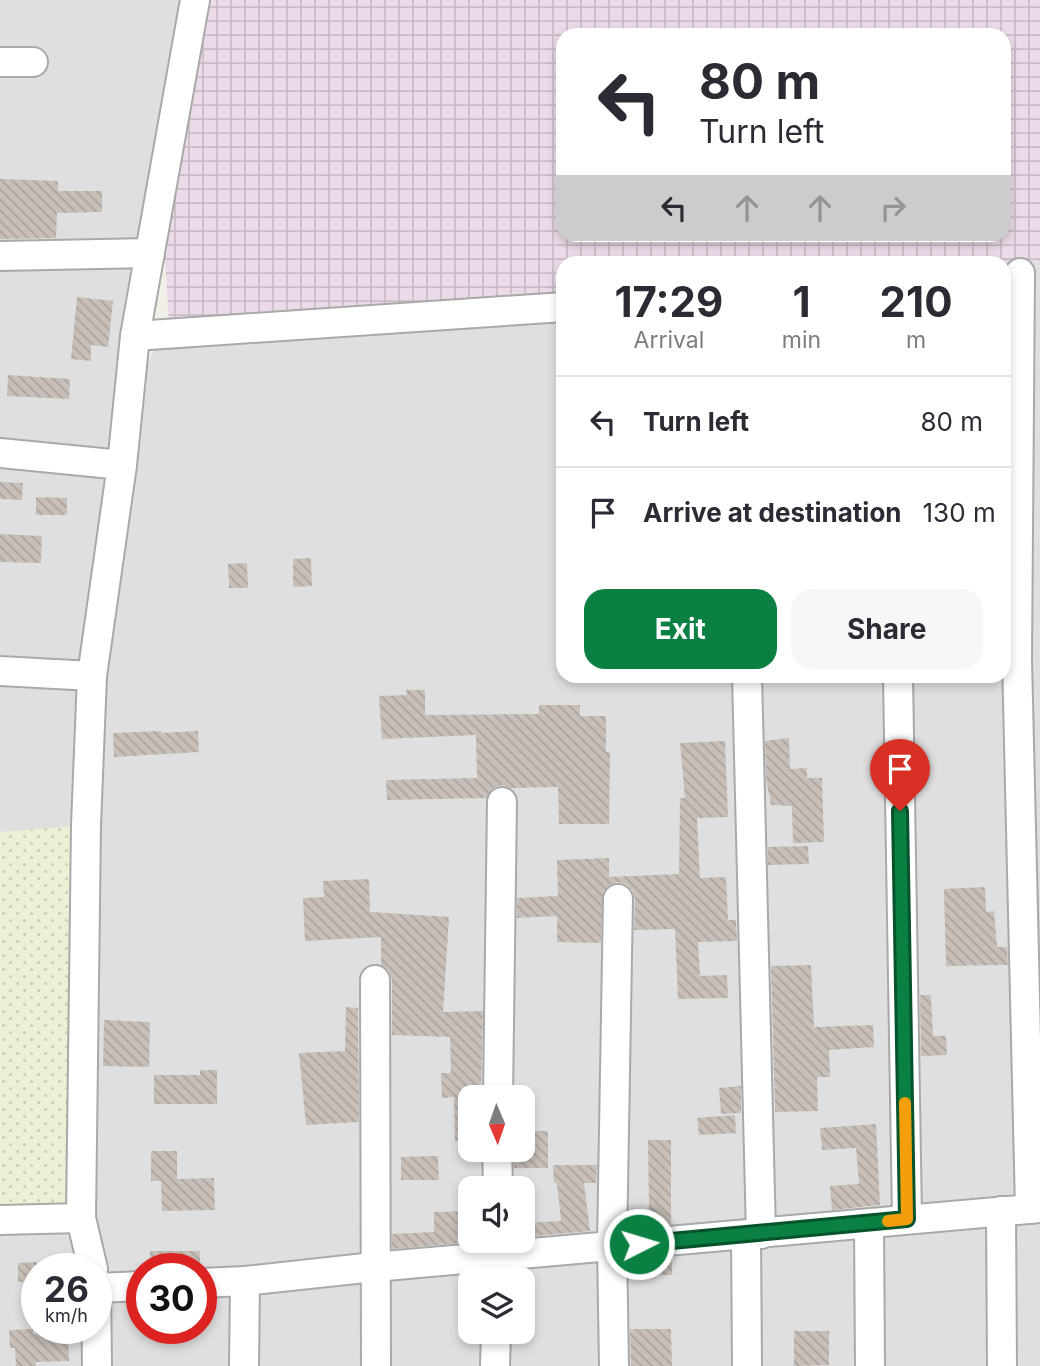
<!DOCTYPE html>
<html lang="en">
<head>
<meta charset="utf-8">
<style>
	body { margin:0; font-family:Inter,sans-serif; background:#f7f7f7; color:#2b2b33; height:100vh; display:flex; flex-direction:column; font-size:26px; white-space:nowrap }
	* { box-sizing:border-box; margin:0 }
	p { font-size:23px; color:#7c7c81 }
	.icon { flex:none; width:38px; height:38px; fill:none; stroke:currentColor; stroke-width:2; stroke-linecap:round; stroke-linejoin:round }
	.map { position:relative; flex:1; overflow:hidden }
	.drawer { position:absolute; left:556px; top:256px; width:455px; height:427px; display:flex; flex-direction:column; background:#fff; border-radius:21px; box-shadow:0 4px 10px #0003 }
	.drawer>* { flex:none }
	.top-card { position:absolute; left:556px; top:28px; width:455px; height:214px; border-radius:21px; box-shadow:0 4px 10px #0003; background:#fff; color:#2b2b33; overflow:hidden }
	.needle { width:46px; rotate:178deg }
	.fabs { position:absolute; left:458px; top:1085px; display:grid; gap:14px }
	.fabs a { display:grid; place-items:center; width:77px; height:77px; border-radius:14px; background:#fff; box-shadow:0 4px 10px #0003; font-size:35px }
	.speed { position:absolute; left:21px; top:1253px; display:flex; gap:14px; font-size:35px; font-weight:700; text-align:center }
	.speed>* { display:grid; place-content:center; width:91px; height:91px; border-radius:50%; background:#fff; box-shadow:0 4px 10px #0003; line-height:1 }
	.speed small { font-size:18px; font-weight:400 }
	.speed .limit { border:10px solid #d22; background:#fff; color:#111 }
	.pin { position:absolute; display:grid; place-items:center; width:60px; height:60px; color:#fff; margin:-72px -30px; border-radius:50% 50% 50% 0; rotate:-45deg; box-shadow:0 0 7px #0007 }
	.pin .icon { rotate:45deg }
	.me { position:absolute; width:77px; margin:-38px; rotate:85deg; stroke-linejoin:round; filter:drop-shadow(0 0 5px #0008) }
	.turn { display:flex; align-items:center; gap:24px; height:147px; padding:0 28px; font-size:32px }
	.turn .icon { width:91px; height:91px; stroke-width:2.5 }
	.turn b { display:block; font-size:49px; line-height:60px }
	.lanes { display:flex; align-items:center; height:66px; padding:0 28px; background:#0003; justify-content:center; gap:35px; direction:ltr }
	.lanes .off { opacity:.35 }
	.eta { display:flex; justify-content:space-evenly; align-items:center; height:119px; text-align:center }
	.eta b { font-size:42px; font-weight:700; line-height:49px }
	.button { display:flex; gap:14px; margin-top:auto; padding:14px 28px }
	.button a { flex:1; height:80px; border-radius:21px; background:#0b8043; color:#fff; font-size:28px; font-weight:700; line-height:80px; text-align:center }
	.button a+a { background:#f7f7f7; color:#2b2b33 }
	ul { padding:0; list-style:none }
	li { display:flex; align-items:center; gap:21px; height:91px; padding:0 28px; border-top:2px solid #e1e1e2 }
	li div { flex:1 }
	li b { display:block; font-size:26px }
	li em { font-style:normal }
	.map>svg:first-child { display:block }
	.residential { fill:#e0dfdf; fill-rule:evenodd }
	.industrial { fill:url(#industrial-grid); fill-rule:evenodd }
	.farmland { fill:url(#farmland-dots) }
	.building { fill:url(#building-back-hatch) }
	.lines { fill:none; stroke-linecap:round; stroke-linejoin:round }
	.minor-casing { stroke:#a9a9a9; stroke-width:32 }
	.minor { stroke:#fff; stroke-width:28 }
	.route-casing { stroke:#07532c; stroke-width:18 }
	.route { stroke:#0b8043; stroke-width:12 }
	.slow { stroke:#f59e0b; stroke-width:12 }
</style>
</head>
<body>
<div class="map">
<svg width="1040" height="1366" viewBox="0 0 1040 1366">
	<defs>
		<pattern id="industrial-grid" width="8" height="8" patternUnits="userSpaceOnUse" patternTransform="scale(1.75)"><rect width="8" height="8" fill="#ebdbe8"/><path d="M0 4h8M4 0v8" fill="none" stroke="#c9bcc7"/></pattern>
		<pattern id="farmland-dots" width="8" height="8" patternUnits="userSpaceOnUse" patternTransform="scale(1.75)"><rect width="8" height="8" fill="#eef0d5"/><path d="M2 2h.1M6 6h.1" fill="none" stroke="#ccceb7" stroke-width="1.8" stroke-linecap="round"/></pattern>
		<pattern id="building-back-hatch" width="6" height="6" patternUnits="userSpaceOnUse" patternTransform="scale(1.75)"><rect width="6" height="6" fill="#c7bfb8"/><path d="M-1 5l2 2M0 0l6 6M5-1l2 2" fill="none" stroke="#aba49e"/></pattern>
	</defs>
	<rect width="100%" height="100%" fill="#f2efe9"/>
	<path class="residential" d="M0,0H195L145,368L169,322L563,295L564,676H1004L1005,265L1040,262V1366H0ZM471,1097H523V1150H471ZM471,1188H523V1241H471ZM37,1269H96V1328H37ZM142,1269H201V1328H142ZM471,1279H523V1332H471Z"/>
	<path class="industrial" d="M195,0H1040V262L1005,265L1004,262H564L563,295L169,322L165,260ZM564,35H1004V234H564Z"/>
	<path class="farmland" d="M86,825L81,1218L0,1220V832Z"/>
	<g class="building">
		<path d="M0,179L58,181V191H102V212L57,213L56,238L0,239Z"/>
		<path d="M77,297L113,301L108,347L91,345V361L71,359Z"/>
		<path d="M8,375L70,379L69,399L7,396Z"/>
		<path d="M0,482L23,483L22,500L0,499Z"/>
		<path d="M36,497L67,498V515H36Z"/>
		<path d="M0,534L42,536L41,563L0,562Z"/>
		<path d="M311,558L312,586L293,587V559Z"/>
		<path d="M247,563L248,588H229L228,564Z"/>
		<path d="M406,690H425V715L539,714V705H580V716H606V752H610L609,824H559L558,787L510,788L502,785L493,788L486,798L387,800L386,780L477,778L476,735L382,739L379,696L407,695Z"/>
		<path d="M161,731V733L198,731L199,752L114,757L113,733Z"/>
		<path d="M789,738L790,769L807,768V778H822L824,842L793,843L792,806L771,805L766,779L765,741Z"/>
		<path d="M725,741L728,817L697,818L700,878L726,877L728,920H736L737,941L698,942L700,976L727,975L728,998L678,999L675,929L634,930L635,899L632,890L626,884L619,882L611,884L603,891L601,943L557,942V916L517,918V898L558,896L557,860L609,858V877L679,874L680,798H685L680,743Z"/>
		<path d="M808,846L809,864L768,865V847Z"/>
		<path d="M369,879L370,912L449,917L443,1012L483,1011L481,1097H471V1141H455L454,1097L442,1098L441,1073H451L450,1037L392,1035V980L389,971L381,965V937L305,941L303,898L324,897L323,881Z"/>
		<path d="M985,887L986,912L994,911L997,947H1007L1008,965L946,966L944,889Z"/>
		<path d="M811,965L814,1027L873,1025L874,1047L829,1050L830,1077H817L818,1111L775,1112L771,966Z"/>
		<path d="M920,995H931L933,1036H946L947,1055L921,1056Z"/>
		<path d="M346,1007L358,1008L359,1122L306,1125L299,1053L345,1051Z"/>
		<path d="M104,1020L150,1022L149,1067L103,1066Z"/>
		<path d="M200,1070H217V1104H154V1075H200Z"/>
		<path d="M741,1086V1113L721,1114L719,1088Z"/>
		<path d="M735,1115L736,1133L699,1135L697,1118Z"/>
		<path d="M876,1124L880,1205L832,1210L830,1186L859,1184L856,1148L822,1150L820,1128Z"/>
		<path d="M523,1131H548V1168H514V1150H523Z"/>
		<path d="M648,1140H671V1224L629,1228V1211H649Z"/>
		<path d="M151,1151H177V1179L214,1178L215,1210L162,1211L161,1181H151Z"/>
		<path d="M438,1156L439,1180H401V1157Z"/>
		<path d="M553,1165H597L596,1183H584L590,1231L523,1237V1223L561,1221L557,1183H554Z"/>
		<path d="M471,1211V1242L392,1249V1234L434,1232V1212Z"/>
		<path d="M150,1251H200V1266L151,1268Z"/>
		<path d="M672,1257V1275H630V1261Z"/>
		<path d="M37,1262V1281L18,1282V1263Z"/>
		<path d="M33,1329V1334L68,1333L69,1361L36,1362V1366H16L15,1348H10L9,1330Z"/>
		<path d="M630,1329H671L672,1366H631Z"/>
		<path d="M794,1331H829V1365L794,1366Z"/>
	</g>
	<g class="lines">
		<defs>
			<g id="minor">
				<path d="M0,62H33"/>
				<path d="M0,256L150,253"/>
				<path d="M1020,273L1017,659L1030,1209"/>
				<path d="M135,336L564,307"/>
				<path d="M0,453L122,465"/>
				<path d="M0,671L92,676"/>
				<path d="M747,676L761,1234"/>
				<path d="M898,676L907,1219"/>
				<path d="M375,980L376,1366"/>
				<path d="M498,1097L502,802"/>
				<path d="M497,1150L498,1188"/>
				<path d="M1001,1211L1002,1366"/>
				<path d="M0,1220L81,1218"/>
				<path d="M869,1224L870,1366"/>
				<path d="M746,1235L747,1366"/>
				<path d="M93,1269L81,1218L86,825L92,676L122,465L135,336L195,0"/>
				<path d="M96,1281L97,1366"/>
				<path d="M201,1283L245,1281L374,1267L1040,1208"/>
				<path d="M98,1288L142,1286"/>
				<path d="M244,1366L245,1281"/>
				<path d="M495,1366L496,1332"/>
				<path d="M614,1366L612,1246L618,899"/>
			</g>
		</defs>
		<use href="#minor" class="minor-casing"/>
		<use href="#minor" class="minor"/>
	</g>
	<g class="lines">
		<defs>
			<path id="route" d="M639,1244L907,1219L900,811"/>
		</defs>
		<use href="#route" class="route-casing"/>
		<use href="#route" class="route"/>
		<path class="slow" d="M888,1221L907,1219L905,1103"/>
	</g>
</svg>
<div class="fabs">
<a><svg class="needle" viewBox="-14 -14 28 28"><path d="M0-13l5 13h-10z" fill="#e53935"/><path d="M0 13l5-13h-10z" fill="#7c7c81"/></svg></a>
<a><svg class="icon" aria-label="sound" viewBox="0 0 24 24"><path d="M4 9h4l5-4v14l-5-4H4zM17 9q2 3 0 6"/></svg></a>
<a><svg class="icon" aria-label="layers" viewBox="0 0 24 24"><path d="M12 4l9 5-9 5-9-5zM3 14l9 5 9-5"/></svg></a>
</div>
<div class="speed"><div>26<small>km/h</small></div><div class="limit">30</div></div>
<div class="pin" style="left:900px;top:811px;background:#d93025"><svg class="icon" aria-label="arrive" viewBox="0 0 24 24"><path d="M6 21V4h12l-3 4 3 4H6"/></svg></div>
<svg class="me" style="left:639px;top:1244px" viewBox="-20 -20 40 40"><circle r="17" fill="#0b8043" stroke="#fff" stroke-width="3"/><path d="M0-11L8 9 0 5-8 9z" fill="#fff"/></svg>
<div class="top-card">
<div class="turn"><svg class="icon" aria-label="left" viewBox="0 0 24 24"><path d="M17 20v-9H6M10 6l-5 5 5 5"/></svg><div><b>80 m</b>Turn left</div></div>
<div class="lanes"><svg class="icon" aria-label="left" viewBox="0 0 24 24"><path d="M17 20v-9H6M10 6l-5 5 5 5"/></svg><svg class="icon off" aria-label="ahead" viewBox="0 0 24 24"><path d="M12 20V5M6 11l6-6 6 6"/></svg><svg class="icon off" aria-label="ahead" viewBox="0 0 24 24"><path d="M12 20V5M6 11l6-6 6 6"/></svg><svg class="icon off" aria-label="right" viewBox="0 0 24 24"><path d="M7 20v-9h11M14 6l5 5-5 5"/></svg></div>
</div>
<section class="drawer">
<div class="eta">
<div><b>17:29</b><p>Arrival</p></div>
<div><b>1</b><p>min</p></div>
<div><b>210</b><p>m</p></div>
</div>
<ul>
<li><svg class="icon" aria-label="left" viewBox="0 0 24 24"><path d="M17 20v-9H6M10 6l-5 5 5 5"/></svg><div><b>Turn left</b></div><em>80 m</em></li>
<li><svg class="icon" aria-label="arrive" viewBox="0 0 24 24"><path d="M6 21V4h12l-3 4 3 4H6"/></svg><div><b>Arrive at destination</b></div><em>130 m</em></li>
</ul>
<div class="button"><a>Exit</a><a>Share</a></div>
</section>
</div>
</body>
</html>
